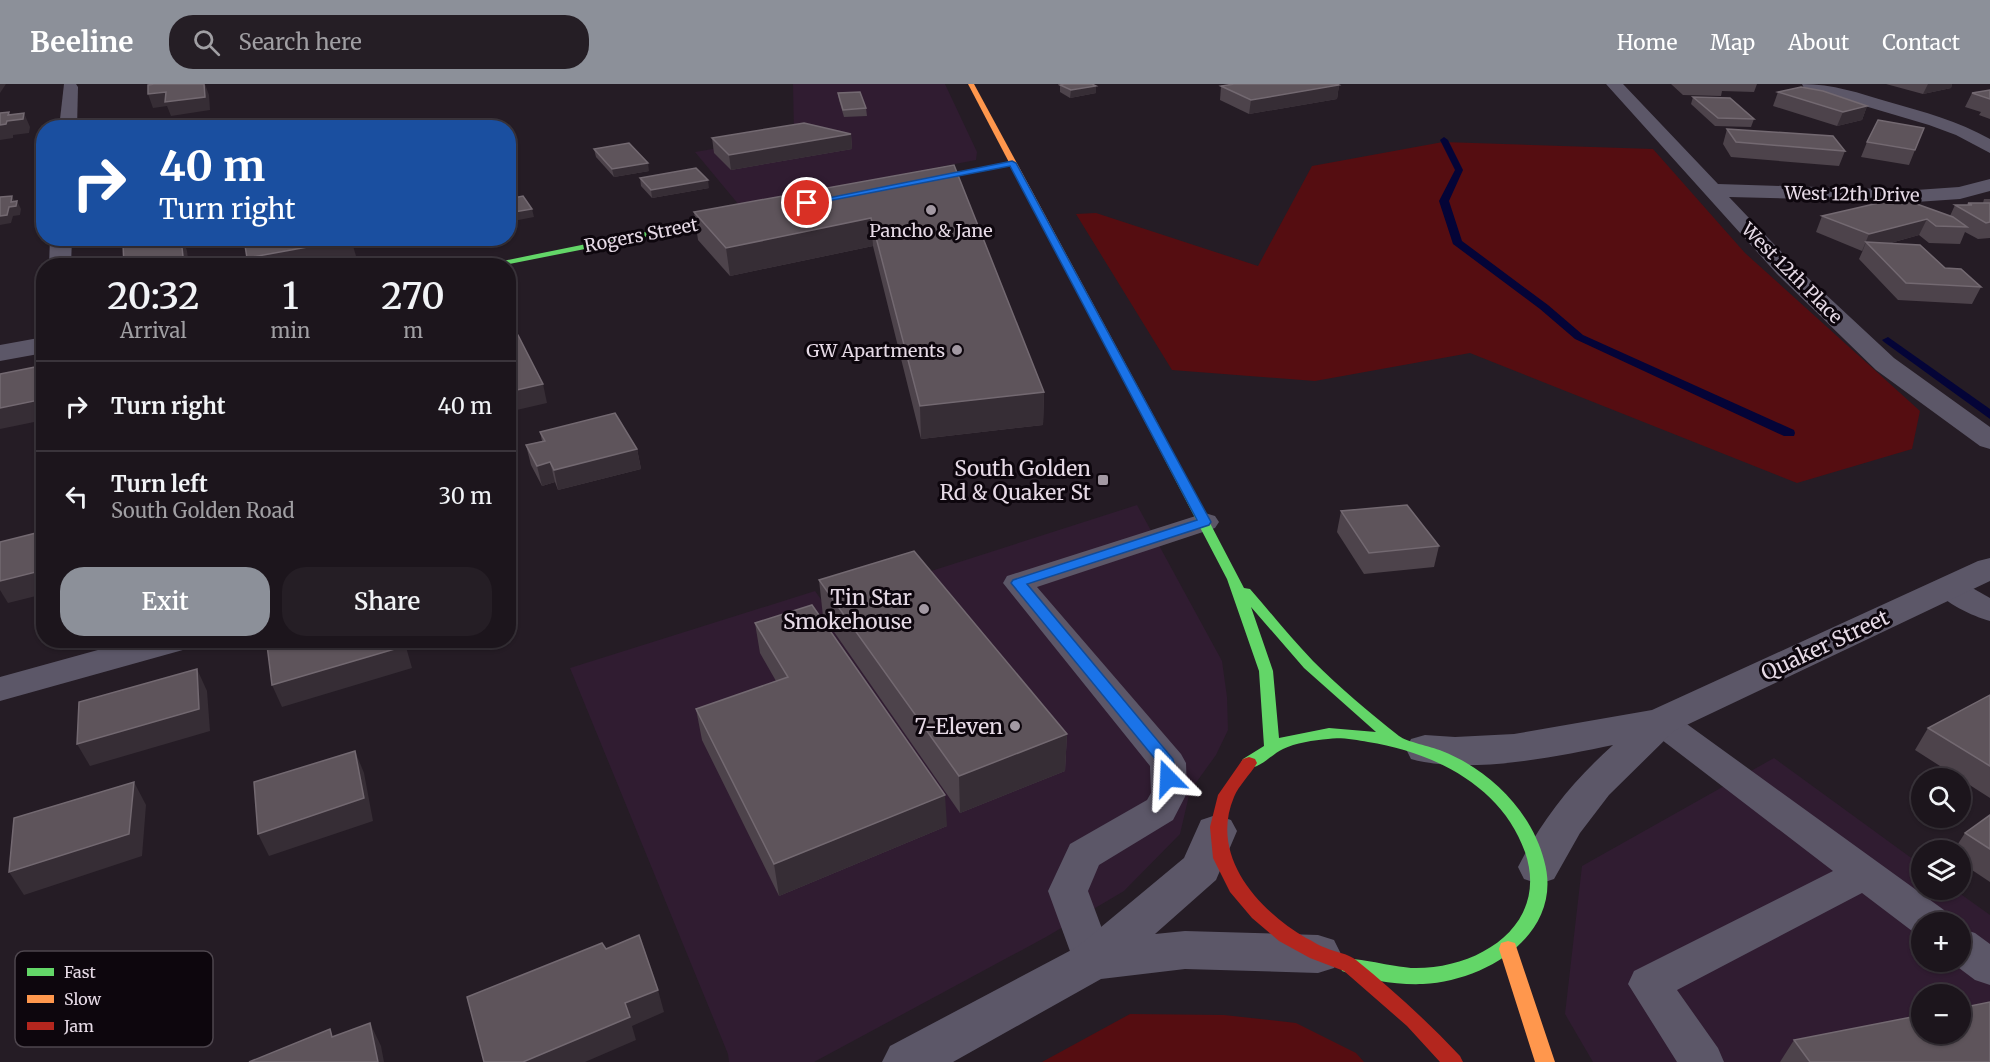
<!DOCTYPE html>
<html lang="en">
<head>
<meta charset="utf-8">
<style>
	body { margin:0; font-family:Merriweather,serif; background:#251e25; color:#f1f3f6; height:100vh; display:flex; flex-direction:column; font-size:22px; white-space:nowrap }
	* { box-sizing:border-box; margin:0 }
	p { font-size:20px; color:#a09fa3 }
	.icon { flex:none; width:33px; height:33px; fill:none; stroke:currentColor; stroke-width:2; stroke-linecap:round; stroke-linejoin:round }
	.map { position:relative; flex:1; overflow:hidden }
	.details { position:absolute; left:36px; top:174px; width:480px; height:390px; display:flex; flex-direction:column; background:#1c151c; border-radius:24px; box-shadow:0 2px 4px #0004,0 0 0 2px #3a343b }
	.details>* { flex:none }
	.guide { position:absolute; left:36px; top:36px; width:480px; height:126px; border-radius:24px; box-shadow:0 2px 4px #0004,0 0 0 2px #3a343b; background:#1a4fa0; color:#fff; overflow:hidden }
	.buttons { position:absolute; left:1911px; top:684px; display:grid; gap:12px }
	.buttons a { display:grid; place-items:center; width:60px; height:60px; border-radius:50%; background:#1c151c; box-shadow:0 2px 4px #0004,0 0 0 2px #3a343b; font-size:30px }
	.pin { position:absolute; display:grid; place-items:center; width:51px; height:51px; color:#fff; margin:-26px; border:3px solid #fff; border-radius:50%; box-shadow:0 2px 6px #0007 }
	.me { position:absolute; width:66px; margin:-33px; rotate:339deg; stroke-linejoin:round; filter:drop-shadow(0 0 4px #0008) }
	.turn { display:flex; align-items:center; gap:21px; height:126px; padding:0 24px; font-size:27px }
	.turn .icon { width:78px; height:78px; stroke-width:2.5 }
	.turn b { display:block; font-size:42px; line-height:51px }
	.eta { display:flex; justify-content:space-evenly; align-items:center; height:102px; text-align:center }
	.eta b { font-size:36px; font-weight:600; line-height:42px }
	.cta { display:flex; gap:12px; margin-top:auto; padding:12px 24px }
	.cta a { flex:1; height:69px; border-radius:24px; background:#8c9099; color:#fff; font-size:24px; font-weight:600; line-height:69px; text-align:center }
	.cta a+a { background:#251e25; color:#f1f3f6 }
	ul { padding:0; list-style:none }
	li { display:flex; align-items:center; gap:18px; height:90px; padding:0 24px; border-top:2px solid #3a343b }
	li div { flex:1 }
	li b { display:block; font-size:22px }
	li em { font-style:normal }
	header { display:flex; align-items:center; gap:36px; box-sizing:border-box; height:84px; padding:0 30px; background:#8c9099; color:#fff }
	header strong { font-size:28px }
	nav { display:flex; gap:33px; margin-inline-start:auto; font-size:21px }
	.search { width:420px; height:54px; background:#251e25; display:flex; align-items:center; gap:15px; box-sizing:border-box; padding:0 21px; border-radius:24px; color:#a09fa3; font-size:22px }
	.map>svg:first-child { display:block }
	.built { fill:#301c31; fill-rule:evenodd }
	.green { fill:#550d11 }
	.lines { fill:none; stroke-linecap:round; stroke-linejoin:round }
	.stream { fill:#040437; fill-rule:evenodd }
	.lane { fill:#5c5768; fill-rule:evenodd }
	.street { fill:#5c5768; fill-rule:evenodd }
	.fast { fill:#63d668; fill-rule:evenodd }
	.slow { fill:#ff974d; fill-rule:evenodd }
	.jam { fill:#b3261e; fill-rule:evenodd }
	.wall { fill:#4d434b }
	.shaded-wall { fill:#362d35 }
	.building { fill:#5e545b; stroke:#736971; stroke-width:1.5 }
	.route { fill:#1a73e8; stroke:#114b97; stroke-width:1.5 }
	.poi-dot { fill:#a298a2; stroke:#0d060d; stroke-width:2 }
	.labels { text-anchor:middle; dominant-baseline:central; stroke-width:6; stroke-linejoin:round; paint-order:stroke }
	.far-street-label { font-size:18px; fill:#e6dae6; stroke:#0d060d }
	.far-poi-label { font-size:18px; fill:#e6dae6; stroke:#0d060d }
	.poi-label { font-size:21px; fill:#e6dae6; stroke:#0d060d; text-anchor:end }
	.street-label { font-size:21px; fill:#e6dae6; stroke:#0d060d }
	.key { fill:#0d060d; stroke:#4e464e; stroke-width:1.5 }
	.key-label { font-size:16px; fill:#e6dae6 }
</style>
</head>
<body>
<header>
<strong>Beeline</strong>
<div class="search"><svg class="icon" aria-label="search" viewBox="0 0 24 24"><circle cx="10" cy="10" r="6"/><path d="M15 15l6 6"/></svg>Search here</div>
<nav><a>Home</a><a>Map</a><a>About</a><a>Contact</a></nav>
</header>
<div class="map">
<svg width="1990" height="978" viewBox="0 0 1990 978">
	<rect width="100%" height="100%" fill="#251c25"/>
	<g class="built">
		<path d="M793,0H945L977,68L976,76L739,121L695,68L794,51Z"/>
		<path d="M1137,421L1222,577L1227,613L1228,646L1216,671L1190,707L1180,750L1124,807L1046,853L814,978H729L728,970L570,584L815,507L825,521Z"/>
		<path d="M1774,674L1921,781L1922,806H1955L1990,831V978H1593L1565,930L1582,782ZM1922,838H1960V878H1922ZM1922,910H1960V950H1922Z"/>
	</g>
	<g class="green">
		<path d="M1443,58L1653,65L1745,169L1920,327L1912,365L1797,399L1470,269L1315,297L1172,286L1076,130L1096,129L1258,182L1312,82Z"/>
		<path d="M1130,930L1224,931L1296,939L1356,969L1364,978H1042Z"/>
	</g>
	<g class="lines">
		<g class="stream">
			<path d="M1444,53L1448,56L1463,86L1449,117L1462,157L1548,221L1583,251L1794,346L1795,349L1794,352H1784L1575,255L1540,225L1453,160L1439,117L1455,86L1440,56Z"/>
			<path d="M1888,253L1990,325V335L1884,258L1882,256Z"/>
		</g>
		<g class="lane">
			<path d="M1205,429L1215,432L1219,438L1215,444L1037,503L1181,670L1186,679L1187,709L1173,736L1099,781L1088,807L1114,877L1108,889L1093,895L1078,889L1048,807L1070,760L1147,716L1151,709L1150,682L1003,499L1007,492Z"/>
			<path d="M1949,495L1960,497L1990,514V537C1972,532 1944,519 1934,504L1938,497Z"/>
			<path d="M1661,626L1673,630L1944,826L1950,838H1922V852L1916,850L1862,809L1677,906L1718,964L1724,978H1677L1628,900L1634,887L1833,787L1649,646L1644,638L1649,630Z"/>
			<path d="M1960,844L1975,849L1990,860V901L1975,896L1951,878H1960Z"/>
		</g>
		<g class="street">
			<path d="M64,0H76L78,3L77,44H59Z"/>
			<path d="M1606,0H1623L1718,100L1916,106L1959,103L1990,95V107L1960,115L1916,118L1729,113L1793,180L1894,274L1990,343V365L1980,362L1876,286L1777,190Z"/>
			<path d="M1802,0C1833,0 1859,9 1889,18C1924,28 1958,37 1990,55V69L1956,51L1929,41L1804,4Z"/>
			<path d="M50,154H72L71,182H49Z"/>
			<path d="M44,253V269L0,277V261Z"/>
			<path d="M1990,474V497L1674,647L1609,711L1580,749L1554,795L1539,800L1524,795L1518,783C1543,734 1572,698 1613,661C1555,673 1468,691 1411,675L1406,665L1411,655L1425,651L1455,653L1514,650L1652,626L1978,477Z"/>
			<path d="M134,556H195L190,564L0,617V593Z"/>
			<path d="M1216,731L1231,736L1237,747L1216,796L1155,850L1185,847L1318,851L1334,856L1341,870L1334,884L1318,889L1185,885L1101,895L953,978H882L890,962L1077,863L1184,774L1201,736Z"/>
		</g>
		<g class="fast">
			<path d="M1012,77L1016,79L1015,81L914,100L910,98Z"/>
			<path d="M739,129L742,130V134L499,182H478Z"/>
			<path d="M1151,335L1157,338L1244,504L1250,505C1271,529 1291,554 1313,577C1338,602 1371,630 1399,652C1407,658 1430,662 1442,667C1488,685 1531,726 1544,776C1565,849 1487,897 1423,900C1395,901 1368,896 1342,887L1340,881L1342,875C1352,872 1397,884 1414,884C1479,885 1550,841 1525,768C1502,702 1433,668 1368,658C1356,656 1340,653 1328,655C1314,656 1295,659 1283,665C1270,671 1258,688 1243,683L1241,679L1243,675L1264,662L1259,587L1227,495L1145,338ZM1251,523L1304,584L1376,648L1329,644L1279,654L1273,587Z"/>
		</g>
		<g class="slow">
			<path d="M968,0H974L1157,338L1155,340L1151,341L1145,338Z"/>
			<path d="M1508,857L1515,859L1517,865L1555,978H1535L1499,865L1501,859Z"/>
		</g>
		<path class="jam" d="M1249,673L1255,675L1257,679C1250,691 1239,701 1234,713C1209,772 1258,826 1306,854C1313,857 1319,862 1326,864C1335,868 1349,870 1356,876C1393,906 1427,937 1460,972L1463,978H1440L1407,942L1344,887L1310,874L1279,857L1252,834L1230,808L1213,774L1210,743L1218,711L1243,675Z"/>
	</g>
	<g class="wall">
		<path d="M1671,0H1757L1754,8L1722,7L1721,12L1683,11Z"/>
		<path d="M1886,0H1952L1951,4L1923,10Z"/>
		<path d="M1060,1L1096,2V9L1070,14L1060,8Z"/>
		<path d="M1339,1L1337,15L1249,30L1220,16L1221,2Z"/>
		<path d="M1990,6V35L1979,31L1981,28L1965,23L1972,9Z"/>
		<path d="M1778,8L1867,22L1862,36L1837,42L1773,22Z"/>
		<path d="M838,9L866,24L867,32L844,33L839,16Z"/>
		<path d="M1693,13L1754,35L1751,43L1715,42L1691,20Z"/>
		<path d="M1727,45L1845,67L1839,82L1731,73L1723,60Z"/>
		<path d="M851,50L852,65L731,86L714,69L712,54Z"/>
		<path d="M1867,58L1915,66L1909,81L1861,73Z"/>
		<path d="M594,65L649,87L614,93L596,73Z"/>
		<path d="M954,81L1044,308L1043,341L921,355L873,162L730,192L698,156L694,128Z"/>
		<path d="M640,94L709,104L652,114L641,102Z"/>
		<path d="M1984,115H1990V154L1978,155L1965,148L1960,160L1929,159L1919,151L1887,160L1945,184L1981,203L1972,220L1898,216L1859,175L1863,166L1862,167L1816,148L1822,132H1950L1955,121H1967L1968,119H1983Z"/>
		<path d="M540,348L637,365L641,385L558,406L555,398L542,402L531,381L526,361L542,357Z"/>
		<path d="M1341,427L1439,462L1434,483L1364,490L1337,448Z"/>
		<path d="M819,496L1067,650L1065,687L960,729L823,532Z"/>
		<path d="M755,539L947,742L779,812L702,656L696,625L776,597L760,569Z"/>
		<path d="M1990,611V714L1915,666L1928,644Z"/>
		<path d="M1990,731V798L1960,778V766H1954L1965,749Z"/>
		<path d="M1794,956L1990,978H1780Z"/>
	</g>
	<g class="shaded-wall">
		<path d="M0,0H6L0,9Z"/>
		<path d="M205,0L209,11L210,26L171,32L167,22L153,24L148,10Z"/>
		<path d="M1928,0H1952L1951,4L1923,10Z"/>
		<path d="M1339,1L1337,15L1249,30L1251,16Z"/>
		<path d="M1096,2V9L1070,14L1071,6Z"/>
		<path d="M1867,22L1862,36L1837,42L1843,28Z"/>
		<path d="M9,28L13,36L24,29L30,43L29,49L13,51V54L0,56V41L8,31Z"/>
		<path d="M851,50L852,65L731,86L729,71Z"/>
		<path d="M648,79L649,87L614,93L612,85Z"/>
		<path d="M708,96L709,104L652,114L651,106Z"/>
		<path d="M12,112L16,120L17,117L21,125L20,131L13,132L11,139L0,141V132L11,118Z"/>
		<path d="M532,125L534,133L508,138V129Z"/>
		<path d="M871,134L873,162L730,192L726,164Z"/>
		<path d="M1927,135L1919,151L1872,164L1866,158L1863,166L1862,167L1869,150Z"/>
		<path d="M181,154H183L187,167L189,182H184Z"/>
		<path d="M351,155L356,172L304,182H250L247,174Z"/>
		<path d="M508,234L512,248L508,249Z"/>
		<path d="M543,300L547,319L508,328V308Z"/>
		<path d="M1044,308L1043,341L921,355L920,322Z"/>
		<path d="M44,315V336L0,345V324Z"/>
		<path d="M637,365L641,385L558,406L554,386Z"/>
		<path d="M550,378L555,398L542,402L537,382Z"/>
		<path d="M44,486V510L8,519L0,506V497Z"/>
		<path d="M403,556H404L412,584L282,623L272,601Z"/>
		<path d="M197,585L207,607L210,647L90,682L77,660Z"/>
		<path d="M1067,650L1065,687L960,729L959,692Z"/>
		<path d="M355,667L364,689L373,737L269,772L258,750Z"/>
		<path d="M134,698L146,721L142,772L24,811L9,788Z"/>
		<path d="M945,711L947,742L779,812L774,780Z"/>
		<path d="M658,906L664,928L632,942L636,956L585,978H523L625,919Z"/>
		<path d="M370,939L381,962L384,978H378Z"/>
	</g>
	<g class="building">
		<path d="M154,0H204L205,13L165,18L166,8L148,10V1Z"/>
		<path d="M1064,0H1092L1096,2L1071,6L1060,1Z"/>
		<path d="M1234,0H1337L1339,1L1251,16L1221,2Z"/>
		<path d="M1801,3L1823,7L1867,22L1843,28L1778,8Z"/>
		<path d="M1990,6V15L1972,9Z"/>
		<path d="M860,8L866,24L843,26L838,9Z"/>
		<path d="M1693,13L1730,14L1754,35L1718,34Z"/>
		<path d="M9,28L8,31L24,29L23,35L7,37L6,40L0,41V29Z"/>
		<path d="M1878,36L1924,44L1915,66L1867,58Z"/>
		<path d="M295,37L298,42L289,44H252Z"/>
		<path d="M804,39L851,50L729,71L712,54Z"/>
		<path d="M1727,45L1833,52L1845,67L1736,58Z"/>
		<path d="M629,59L648,79L612,85L594,65Z"/>
		<path d="M954,81L1044,308L920,322L871,134L726,164L694,128Z"/>
		<path d="M696,84L708,96L651,106L640,94Z"/>
		<path d="M12,112L11,118L17,117L16,122L9,123L7,131L0,132V113Z"/>
		<path d="M523,112L532,125L508,129V115Z"/>
		<path d="M1900,114L1953,133L1967,143L1936,142L1927,135L1869,150L1822,132Z"/>
		<path d="M1968,119H1990V138L1986,139L1955,121H1972Z"/>
		<path d="M154,154H181L184,182H124L123,160Z"/>
		<path d="M250,154H351V155L247,174L244,155Z"/>
		<path d="M1866,158L1920,161L1945,184L1961,185L1981,203L1906,199Z"/>
		<path d="M518,251L543,300L508,308V253Z"/>
		<path d="M44,277V315L0,324V290L35,283L37,279Z"/>
		<path d="M615,329L637,365L554,386L550,378L537,382L526,361L545,357L540,348Z"/>
		<path d="M1407,421L1439,462L1369,469L1341,427Z"/>
		<path d="M44,447V486L0,497V458Z"/>
		<path d="M914,467L1067,650L959,692L819,496Z"/>
		<path d="M812,521L945,711L774,780L696,625L788,593L755,539Z"/>
		<path d="M283,556H403L405,562L272,601L267,561Z"/>
		<path d="M197,585L199,625L77,660L79,618Z"/>
		<path d="M1990,611V682L1928,644Z"/>
		<path d="M355,667L364,714L258,750L254,698Z"/>
		<path d="M134,698L129,750L9,788L14,734Z"/>
		<path d="M1990,731V765L1965,749Z"/>
		<path d="M639,851L658,906L625,919L630,933L523,978H484L467,913L602,859L606,865Z"/>
		<path d="M1990,918V978H1810L1794,956L1922,931V950H1960V924Z"/>
		<path d="M370,939L378,978H249L330,945L332,953Z"/>
	</g>
	<path class="route" d="M1012,77L1016,79L1211,438L1209,441L1027,500L1173,675L1177,694L1174,699H1163L1160,681L1011,499L1013,496L1197,436L1010,82L807,121L803,119Z"/>
	<g class="poi-dot">
		<circle cx="931" cy="126" r="6"/>
		<circle cx="957" cy="266" r="6"/>
		<rect x="1097" y="390" width="12" height="12" rx="3"/>
		<circle cx="924" cy="525" r="6"/>
		<circle cx="1015" cy="642" r="6"/>
	</g>
	<g class="labels">
		<g class="far-street-label">
			<text transform="translate(1852 110) rotate(1)">West 12th Drive</text>
			<text transform="translate(641 151) rotate(-11)">Rogers Street</text>
			<text transform="translate(1792 189) rotate(45)">West 12th Place</text>
		</g>
		<g class="far-poi-label">
			<text x="931" y="146">Pancho &amp; Jane</text>
			<text x="945" y="266" text-anchor="end">GW Apartments</text>
		</g>
		<g class="poi-label">
			<text x="1091" y="384">South Golden<tspan x="1091" dy="24">Rd &amp; Quaker St</tspan></text>
			<text x="912" y="513">Tin Star<tspan x="912" dy="24">Smokehouse</tspan></text>
			<text x="1003" y="642">7-Eleven</text>
		</g>
		<g class="street-label">
			<text transform="translate(1825 561) rotate(-25)">Quaker Street</text>
		</g>
	</g>
	<rect x="15" y="867" width="198" height="96" rx="9" class="key"/>
	<rect x="27" y="884" width="27" height="8" fill="#63d668"/>
	<rect x="27" y="911" width="27" height="8" fill="#ff974d"/>
	<rect x="27" y="938" width="27" height="8" fill="#b3261e"/>
	<g class="key-label">
		<text x="64" y="894">Fast</text>
		<text x="64" y="921">Slow</text>
		<text x="64" y="948">Jam</text>
	</g>
</svg>
<div class="buttons">
<a><svg class="icon" aria-label="search" viewBox="0 0 24 24"><circle cx="10" cy="10" r="6"/><path d="M15 15l6 6"/></svg></a>
<a><svg class="icon" aria-label="layers" viewBox="0 0 24 24"><path d="M12 4l9 5-9 5-9-5zM3 14l9 5 9-5"/></svg></a>
<a>+</a>
<a>−</a>
</div>
<div class="pin" style="left:807px;top:119px;background:#d93025"><svg class="icon" aria-label="arrive" viewBox="0 0 24 24"><path d="M6 21V4h12l-3 4 3 4H6"/></svg></div>
<svg class="me" style="left:1168px;top:694px" viewBox="-20 -20 40 40"><path d="M0-17L14 15 0 8-14 15z" fill="#1a73e8" stroke="#fff" stroke-width="4"/></svg>
<div class="guide">
<div class="turn"><svg class="icon" aria-label="right" viewBox="0 0 24 24"><path d="M7 20v-9h11M14 6l5 5-5 5"/></svg><div><b>40 m</b>Turn right</div></div>
</div>
<section class="details">
<div class="eta">
<div><b>20:32</b><p>Arrival</p></div>
<div><b>1</b><p>min</p></div>
<div><b>270</b><p>m</p></div>
</div>
<ul>
<li><svg class="icon" aria-label="right" viewBox="0 0 24 24"><path d="M7 20v-9h11M14 6l5 5-5 5"/></svg><div><b>Turn right</b></div><em>40 m</em></li>
<li><svg class="icon" aria-label="left" viewBox="0 0 24 24"><path d="M17 20v-9H6M10 6l-5 5 5 5"/></svg><div><b>Turn left</b><p>South Golden Road</p></div><em>30 m</em></li>
</ul>
<div class="cta"><a>Exit</a><a>Share</a></div>
</section>
</div>
</body>
</html>
